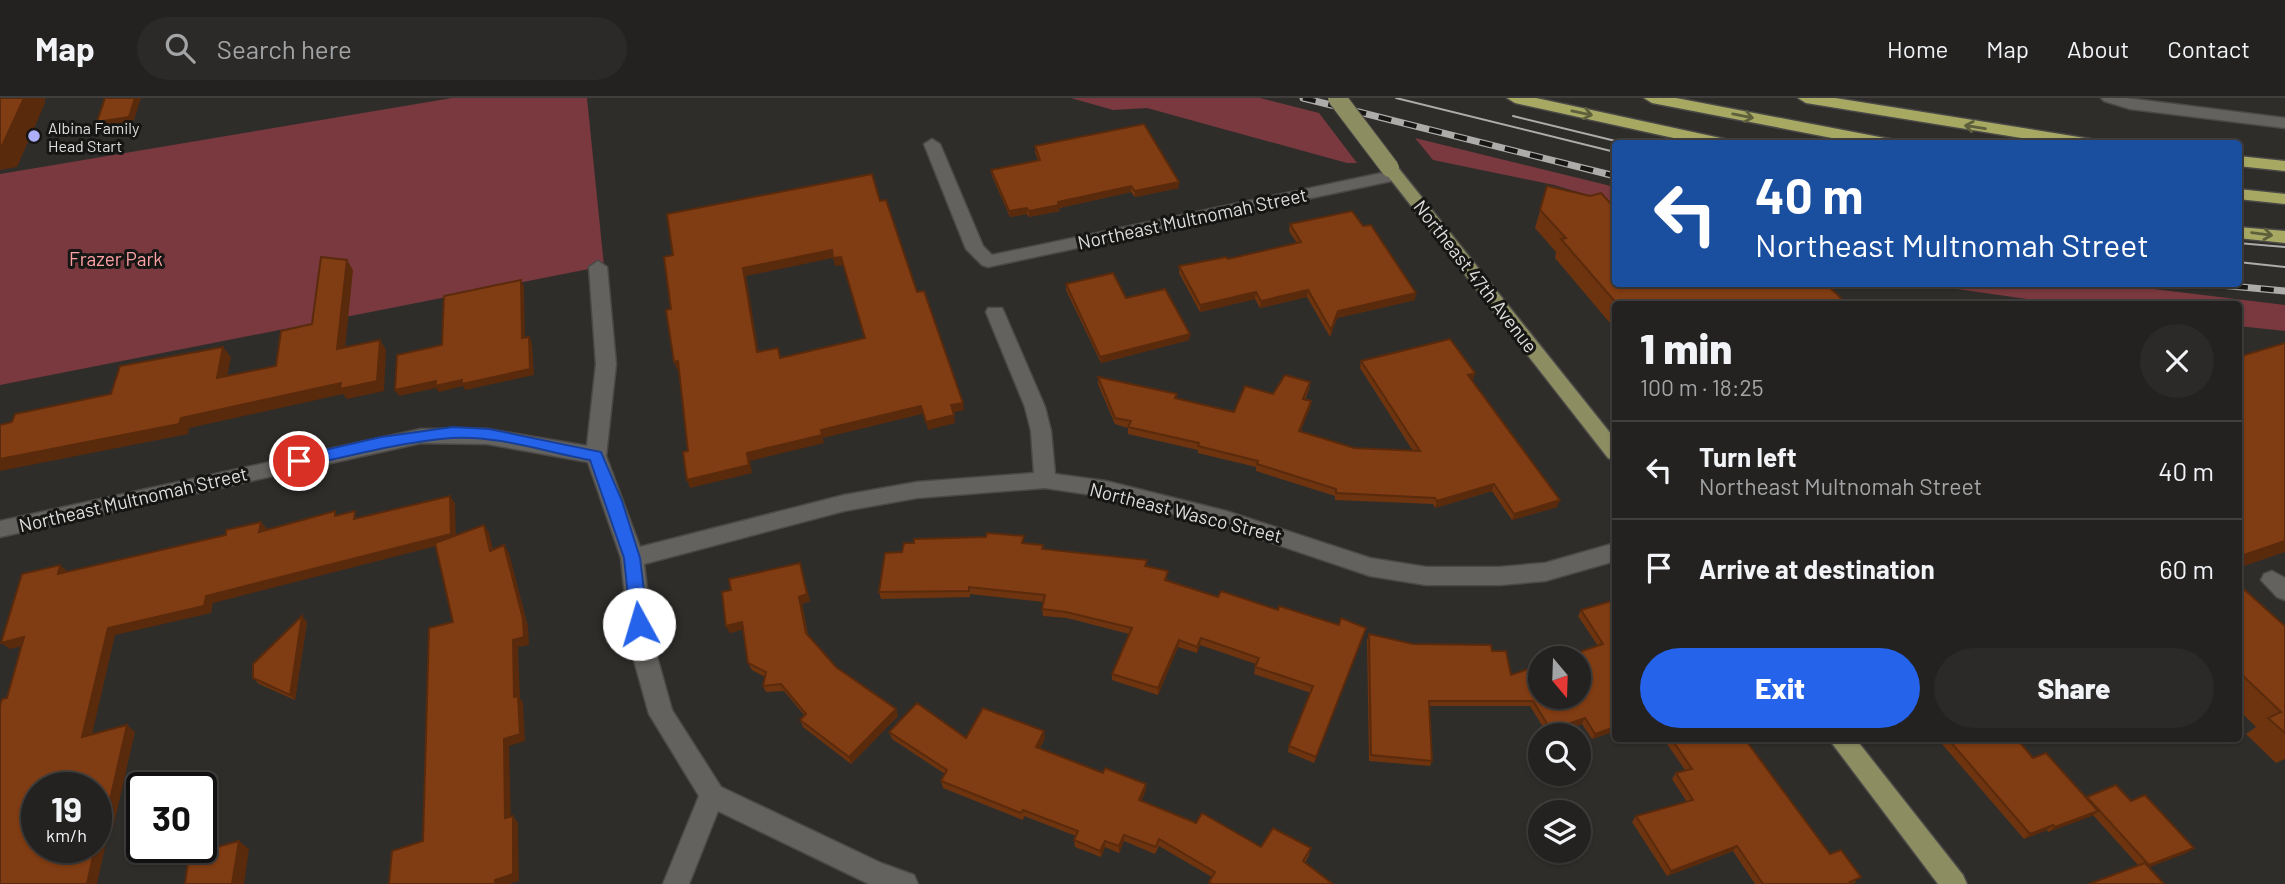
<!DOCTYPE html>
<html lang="en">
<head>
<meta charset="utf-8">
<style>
	body { margin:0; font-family:Barlow,sans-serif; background:#2b2a29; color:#f1f3f6; height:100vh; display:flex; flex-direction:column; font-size:26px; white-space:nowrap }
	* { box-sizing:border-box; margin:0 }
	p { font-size:23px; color:#a3a4a5 }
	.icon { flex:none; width:38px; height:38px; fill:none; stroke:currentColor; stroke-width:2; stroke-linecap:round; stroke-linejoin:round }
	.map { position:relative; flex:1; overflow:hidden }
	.panel { position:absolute; left:1612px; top:203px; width:630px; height:441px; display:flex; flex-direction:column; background:#232220; border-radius:7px; box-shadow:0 2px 5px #0004,0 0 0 2px #403f3e }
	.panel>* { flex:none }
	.banner { position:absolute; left:1612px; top:42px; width:630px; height:147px; border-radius:7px; box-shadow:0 2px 5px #0004,0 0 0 2px #403f3e; background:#1a4fa0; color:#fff; overflow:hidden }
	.needle { width:46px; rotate:161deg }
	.controls { position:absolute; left:1528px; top:548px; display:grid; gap:14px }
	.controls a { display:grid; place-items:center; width:63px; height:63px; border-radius:50%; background:#232220; box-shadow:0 2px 5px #0004,0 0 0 2px #403f3e; font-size:35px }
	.speed { position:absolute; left:21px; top:674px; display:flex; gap:14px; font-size:35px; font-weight:700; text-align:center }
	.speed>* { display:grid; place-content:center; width:91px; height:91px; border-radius:50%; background:#232220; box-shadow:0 2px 5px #0004,0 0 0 2px #403f3e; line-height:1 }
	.speed small { font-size:18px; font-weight:400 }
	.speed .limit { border:4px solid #111; border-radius:10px; background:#fff; color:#111 }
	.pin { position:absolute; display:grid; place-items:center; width:60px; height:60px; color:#fff; margin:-30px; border:4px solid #fff; border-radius:50%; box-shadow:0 2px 7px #0007 }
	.me { position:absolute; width:77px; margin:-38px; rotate:354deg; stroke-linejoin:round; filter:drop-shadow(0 0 5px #0008) }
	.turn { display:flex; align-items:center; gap:24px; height:147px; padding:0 28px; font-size:32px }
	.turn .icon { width:91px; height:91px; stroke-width:2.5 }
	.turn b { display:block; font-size:49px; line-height:60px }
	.round { display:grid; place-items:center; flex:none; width:74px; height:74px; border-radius:37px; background:#2b2a29 }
	.overview { display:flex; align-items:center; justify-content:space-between; height:119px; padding:0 28px }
	h1 { font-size:42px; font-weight:800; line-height:52px }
	.action { display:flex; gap:14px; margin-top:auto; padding:14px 28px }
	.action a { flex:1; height:80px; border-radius:42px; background:#2563eb; color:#fff; font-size:28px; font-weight:800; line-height:80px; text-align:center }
	.action a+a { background:#2b2a29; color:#f1f3f6 }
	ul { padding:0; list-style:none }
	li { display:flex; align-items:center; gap:21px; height:98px; padding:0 28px; border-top:2px solid #403f3e }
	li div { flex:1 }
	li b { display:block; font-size:26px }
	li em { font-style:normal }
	header { display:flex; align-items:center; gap:42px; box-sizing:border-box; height:98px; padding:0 35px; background:#232220; border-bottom:2px solid #403f3e }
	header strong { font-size:33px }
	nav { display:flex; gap:38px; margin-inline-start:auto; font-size:24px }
	.search { width:490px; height:63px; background:#2b2a29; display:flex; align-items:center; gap:18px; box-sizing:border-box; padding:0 24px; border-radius:38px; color:#a3a4a5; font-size:26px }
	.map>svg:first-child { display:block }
	.green { fill:#79393e }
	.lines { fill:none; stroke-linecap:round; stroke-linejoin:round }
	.minor-casing { stroke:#4b4947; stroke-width:3 }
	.major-casing { stroke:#4b4947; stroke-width:3 }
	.highway-casing { stroke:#4b4947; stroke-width:3 }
	.minor { fill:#64625f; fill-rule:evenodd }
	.major { fill:#8c8d61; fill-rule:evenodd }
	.highway { fill:#a7a963; fill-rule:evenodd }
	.tram { stroke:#aeacaa; stroke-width:2 }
	.rail-casing { stroke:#aeacaa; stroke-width:7 }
	.rail { stroke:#161614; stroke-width:4.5; stroke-dasharray:13; stroke-linecap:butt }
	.major-bridge-casing { stroke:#4b4947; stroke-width:20; stroke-linecap:butt }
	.major-bridge { stroke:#8c8d61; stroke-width:18 }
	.wall { fill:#6e340f }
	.shaded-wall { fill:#5a2a0d }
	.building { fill:#803c12; stroke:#5a2a0d; stroke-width:2; fill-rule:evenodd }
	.oneway { stroke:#5e603c }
	.route { fill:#2563eb; stroke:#184099; stroke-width:2 }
	.poi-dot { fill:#adaffb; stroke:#161614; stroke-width:2.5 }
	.labels { text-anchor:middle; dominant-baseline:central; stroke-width:6; stroke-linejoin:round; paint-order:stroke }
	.far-poi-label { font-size:16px; fill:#dfdedc; stroke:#161614; text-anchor:start }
	.street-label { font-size:19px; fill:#dfdedc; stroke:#161614 }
	.park-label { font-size:19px; fill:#fda1a5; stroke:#161614 }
</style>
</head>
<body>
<header>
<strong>Map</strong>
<div class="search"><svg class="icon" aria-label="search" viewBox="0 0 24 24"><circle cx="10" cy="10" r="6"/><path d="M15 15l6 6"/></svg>Search here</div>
<nav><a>Home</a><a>Map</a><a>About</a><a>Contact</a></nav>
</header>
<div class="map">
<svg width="2285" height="786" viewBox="0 0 2285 786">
	<rect width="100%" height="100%" fill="#2f2d2a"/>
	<g class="green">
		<path d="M452,0H587L604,168L0,287V76Z"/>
		<path d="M1071,0H1260L1319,15L1357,65H1347L1147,10L1113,12Z"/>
		<path d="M1415,40L1615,89V105L1554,87L1433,62Z"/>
		<path d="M1922,186H2113L2285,207V233L2238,228V206H2061Z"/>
	</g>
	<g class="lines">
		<defs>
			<g id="minor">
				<path d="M2101,0H2126L2285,20V30L2130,11L2104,3Z"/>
				<path d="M932,41L940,46L983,148L992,157L1396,72L1404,77L1396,82L988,169L982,167L966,151L924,46Z"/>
				<path d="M598,163L607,169L616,266L606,358L640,449L844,397L917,384L1034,375L1031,333L1025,309L986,214L988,210H1002L1004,214L1045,309L1051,333L1055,376L1106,383L1226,413L1370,460L1426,469H1500L1545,465L1615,445V463L1545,483L1500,487H1426L1370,478L1225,429L1106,399L1045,390L917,400L844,413L644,466L654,548L672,612L721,689L881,765L914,777L918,786H869L718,713L689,786H663L699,698L649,616L630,548L621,460L588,364L487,346L421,345L0,439V423L421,331H487L587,348L596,266L589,169Z"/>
				<path d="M2272,473L2285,480V502L2277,499L2261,482L2264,476Z"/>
			</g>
			<g id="major">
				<path d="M1390,65L1396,67L1615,341V363L1608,360L1384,73L1382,70Z"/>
				<path d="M1828,640H1855L1963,777L1967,786H1938Z"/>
			</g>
			<g id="highway">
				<path d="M1507,0H1536L1725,41L1733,46H1701L1515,5Z"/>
				<path d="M1644,0H1676L1890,41L1898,46H1863L1652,5Z"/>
				<path d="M1798,0H1835L2091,41L2099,46H2058L1806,5Z"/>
				<path d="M2238,58L2285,63V73L2238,68Z"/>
				<path d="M2238,91L2285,96V106L2238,101Z"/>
				<path d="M2238,129L2285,133V145L2238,140Z"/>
			</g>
		</defs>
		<use href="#minor" class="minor-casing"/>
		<use href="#major" class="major-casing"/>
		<use href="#highway" class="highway-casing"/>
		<use href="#minor" class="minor"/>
		<use href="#major" class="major"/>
		<use href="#highway" class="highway"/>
		<g class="tram">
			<path d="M1396,0L1615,54"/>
			<path d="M1513,18L1628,46"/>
			<path d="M2238,145L2285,149"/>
			<path d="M2238,164L2285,169"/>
		</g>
		<defs>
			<g id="rail">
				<path d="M1303,0L1615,78"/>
				<path d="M2209,186L2285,193"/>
			</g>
		</defs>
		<use href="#rail" class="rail-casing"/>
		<use href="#rail" class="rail"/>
		<defs>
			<path id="major-bridge" d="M1337,0L1390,70"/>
		</defs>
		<use href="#major-bridge" class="major-bridge-casing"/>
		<use href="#major-bridge" class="major-bridge"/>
	</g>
	<g class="wall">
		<path d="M1035,48L1179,90L1135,99L1131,94L1059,110L1060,113L1029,119L1027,116L1010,119L992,78L991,72L1038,62L1035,54Z"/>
		<path d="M1547,88L1615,186L1847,206H1615V231L1555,160L1556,154L1535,130Z"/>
		<path d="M1290,126L1415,202L1337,220L1330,239L1307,199L1260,210L1255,201L1200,214L1179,175V168L1228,161L1297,145L1289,133Z"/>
		<path d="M1066,186L1126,200L1189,242L1101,265L1066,192Z"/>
		<path d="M1361,263L1475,275L1472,282L1557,409L1512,422L1492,393L1435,410L1433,406L1335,402V398L1256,373V369L1198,355V352L1128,336V330L1115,326L1098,286V279L1176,300L1234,314L1273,296L1310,284L1309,291L1305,302L1311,303L1310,310L1300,333L1354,350L1413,353L1360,270Z"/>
		<path d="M1024,445L1044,451L1147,468L1167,480V482L1218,499L1278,512L1364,536L1314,665L1288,654L1289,648L1311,595L1254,576L1256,566L1200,547L1197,555L1178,549L1158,597L1112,582V576L1129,536L1067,520L1043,518L1042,511L1044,504L970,496V499L881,501L879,494L902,454Z"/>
		<path d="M800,465L810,503L802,506L808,536L836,569L896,611L898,618L851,666L803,629L800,622L805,618L784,593L766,594L763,588L765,579L752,572L748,565L743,531L730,535L726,528L731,492Z"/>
		<path d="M2238,486L2285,528V661L2276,665L2246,636L2256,629L2238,611Z"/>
		<path d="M1615,502V633L1592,641L1582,626L1548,637L1530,608H1429L1432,663L1430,668L1369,663L1367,542L1369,536L1413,546L1492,553L1511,577L1598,548L1578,518L1581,512Z"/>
		<path d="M307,524L295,602L259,586L253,580Z"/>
		<path d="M889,634L966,640H1045L1039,651L1146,692L1141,703L1261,749L1311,750L1309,757L1305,765L1333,786H1209L1212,779L1159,748L1155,756L1124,743L1119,755L1105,749L1101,759L1075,749L1074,742L1076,738L1024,718L1023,722L943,690L941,683L945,676L892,641Z"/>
		<path d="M1663,640H1744L1830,756L1856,784L1852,786H1755L1733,753L1667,778L1632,724L1636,718L1687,704L1672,681L1676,675L1685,672Z"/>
		<path d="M1949,640L2033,660L2086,699L2116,687L2131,703L2194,750L2186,755L2149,769L2138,767L2093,717L2048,734L2047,732L2024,741L1942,646Z"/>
	</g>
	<g class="shaded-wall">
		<path d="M24,0H45V5L17,69L0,72V50Z"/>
		<path d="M135,0H141L133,25L101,30L97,24Z"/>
		<path d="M1179,84V90L1135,99V93Z"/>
		<path d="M1131,88V94L1059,110L1060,113L1029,119V113L1058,104Z"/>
		<path d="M1027,110V116L1010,119L1009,113Z"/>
		<path d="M832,152L841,159L843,167L835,168L833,160L746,178L760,262L757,254L743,170Z"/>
		<path d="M347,162L353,172L344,261L337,251Z"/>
		<path d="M521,182L524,188L525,246L522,240Z"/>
		<path d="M1308,192L1307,199L1260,210L1261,203Z"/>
		<path d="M1256,194L1255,201L1200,214V207Z"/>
		<path d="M1416,195L1415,202L1337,220L1330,239L1331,232L1338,213Z"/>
		<path d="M1190,236L1189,242L1101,265L1100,259Z"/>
		<path d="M529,239L532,245L534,277L465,292L463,288L439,294L436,290L399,298L395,292L436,283Z"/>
		<path d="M380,242L386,252L384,293L347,301L343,296L189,330L188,336L0,373V361Z"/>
		<path d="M223,249L231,259L225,290L217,280Z"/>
		<path d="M678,263L681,271L677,272L674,264Z"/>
		<path d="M1475,275L1473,282L1466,284L1468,277Z"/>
		<path d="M1311,303L1310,310L1298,340L1299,333Z"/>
		<path d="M963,305L964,312L952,315L951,307Z"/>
		<path d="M921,308L922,316L823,340L821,332Z"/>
		<path d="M954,317L955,325L928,332L926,324Z"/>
		<path d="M822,337L824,345L750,363L752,375L690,390L687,382L747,355Z"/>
		<path d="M1494,386L1492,393L1435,410L1437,403Z"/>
		<path d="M450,398L455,405L456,443L213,505L211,515L115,537L90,645L82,639L108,530L206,498Z"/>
		<path d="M1560,402L1557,409L1512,422L1514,416Z"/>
		<path d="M261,424L267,431L265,441L259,434Z"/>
		<path d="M484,427L489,435L495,460L490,453Z"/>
		<path d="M2285,443V454L2238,470V459Z"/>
		<path d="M504,447L509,455L528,528L529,547L518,549L520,600L523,605L525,643L509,648L511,727L505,720L504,641L514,599Z"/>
		<path d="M800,465L810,503L802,506L809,542L806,535L799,499Z"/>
		<path d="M60,467L68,474L58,476Z"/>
		<path d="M302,518L307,524L295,602L290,597Z"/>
		<path d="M742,524L745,531L730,535L726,528Z"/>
		<path d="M1366,530L1364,536L1314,665L1316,659Z"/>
		<path d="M24,539L32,546L10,551L1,545Z"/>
		<path d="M1201,540L1200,547L1197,555V549Z"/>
		<path d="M1179,542L1178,549L1158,597V590Z"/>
		<path d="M896,611L898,618L851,666L849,659Z"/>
		<path d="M1585,620L1582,626L1548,637L1551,632Z"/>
		<path d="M127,627L135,634L113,730L109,731L97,786H87L95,749H96V742L100,725Z"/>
		<path d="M1615,629V633L1592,641L1595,636Z"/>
		<path d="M1044,633L1045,640L1037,656L1036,649Z"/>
		<path d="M1146,686V692L1139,709V702Z"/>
		<path d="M2098,713L2092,718L2048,734L2055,729Z"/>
		<path d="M513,718L518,725L519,783L509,786H495Z"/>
		<path d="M2053,727L2047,732L2024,741L2030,736Z"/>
		<path d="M1124,737V743L1119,755V748Z"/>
		<path d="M239,743L249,751L244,786H232Z"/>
		<path d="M1105,743V749L1101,759L1100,753Z"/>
		<path d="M1737,748L1733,753L1667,778L1671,773Z"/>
		<path d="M2194,750L2186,755L2142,772L2149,767Z"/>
	</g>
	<g class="building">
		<path d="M0,0H24L1,50H0Z"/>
		<path d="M105,0H135L129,19L97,24Z"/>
		<path d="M1144,26L1179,84L1135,93L1131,88L1058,104L1059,107L1029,113L1027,110L1009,113L991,72L1040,62L1035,48Z"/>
		<path d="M872,76L880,103L886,102L917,194L924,193L963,305L951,307L954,317L926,324L921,308L821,332L822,337L747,355L749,367L687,382L683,354L688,353L678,263L674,264L666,212L671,211L664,159L673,157L667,116ZM832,152L833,160L841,159L865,240L780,260L778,250L757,254L743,170Z"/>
		<path d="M1547,88L1590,98L1601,95L1615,110V186H1826L1847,206H1617L1561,141L1566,140L1540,112Z"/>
		<path d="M1352,113L1363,128L1371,127L1416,195L1338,213L1331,232L1308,192L1261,203L1256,194L1200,207L1179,168L1226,159L1228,161L1301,144L1290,126Z"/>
		<path d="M321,159L347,162L337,251L380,242L377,283L340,291L341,285L181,320L179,326L0,361V327L12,324L15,316L111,296L120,268L223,249L217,280L276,268L281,233L312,226Z"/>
		<path d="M1113,175L1126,200L1165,191L1190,236L1100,259L1066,186Z"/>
		<path d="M521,182L522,240L529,239L530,271L462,286V282L435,288L436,283L395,292L397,257L442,247L444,198Z"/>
		<path d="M1450,241L1475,275L1468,277L1560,402L1514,416L1494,386L1437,403L1435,400L1336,395V391L1257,366L1258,363L1198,348L1199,345L1128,329L1131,323L1115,320L1098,279L1177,296L1175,300L1234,314L1245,288L1273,296L1285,277L1310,284L1303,301L1311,303L1299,333L1354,350L1420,353L1361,263Z"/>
		<path d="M2285,245V443L2238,459V259Z"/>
		<path d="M450,398L451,436L206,498L204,508L108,530L82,639L127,627L105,724L100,725L96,742V690H37V749H95L87,786H0V608L2,601L7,600L24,539L1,545L22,476L60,467L58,476L226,437V432L261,424L259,434L335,413V418L355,413L354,421Z"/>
		<path d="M484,427L490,453L504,447L523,521L524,539L513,542L514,599L518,598L520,636L504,641L505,720L513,718V776L495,782V786H389L392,753L423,743L429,530L453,524L435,445Z"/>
		<path d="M987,435L1024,438L1022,445L1043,447L1042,451L1147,462L1145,468L1168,473L1165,482L1218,499L1221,493L1278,512L1279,508L1339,527L1341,520L1366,530L1316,659L1289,648L1313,588L1255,569L1259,560L1201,540L1197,549L1179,542L1158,590L1112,576L1132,530L1066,514L1042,511L1045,497L969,489V493L879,494L885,455L902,454L904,445H914V441L986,439Z"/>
		<path d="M800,465L807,496L799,499L806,535L836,569L896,611L849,659L800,622L806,616L781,586L763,588L766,574L748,565L742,524L726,528L722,494L731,492L729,481Z"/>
		<path d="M2238,486L2285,528V635L2268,620L2281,614L2238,573Z"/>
		<path d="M1615,502V629L1595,636L1585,620L1551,632L1533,603H1429L1432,663L1371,657L1369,536L1413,546L1491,547L1492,553H1506L1511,577L1540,567V598H1578V560H1562L1603,546L1581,512Z"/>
		<path d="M302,518L290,597L253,580V566Z"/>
		<path d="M917,605L966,640L983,610L1044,633L1036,649L1103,675L1105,670L1146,686L1139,702L1196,725L1202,715L1261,749L1273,730L1311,750L1303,763L1333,786H1212L1209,784L1215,774L1159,741L1156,749L1124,737L1119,748L1105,743L1100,753L1074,742L1078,733L1023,712L1021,715L941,683L947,672L889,634Z"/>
		<path d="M1671,640H1744L1830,756L1841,752L1861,779L1850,784L1852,786H1763L1737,748L1671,773L1636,718L1693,702L1676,675L1692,671Z"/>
		<path d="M1950,640H2016L2033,660L2046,655L2098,713L2055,729L2053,727L2030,736L1948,641Z"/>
		<path d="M2116,687L2131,703L2145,697L2194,750L2149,767L2087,699Z"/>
		<path d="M239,743L232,786H185L189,757Z"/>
		<path d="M2145,765L2164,786H2089Z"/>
	</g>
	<defs><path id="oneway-shaft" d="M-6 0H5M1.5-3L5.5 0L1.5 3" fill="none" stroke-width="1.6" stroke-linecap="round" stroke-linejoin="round" transform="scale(1.75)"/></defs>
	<g class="oneway">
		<use href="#oneway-shaft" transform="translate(1582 15) rotate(12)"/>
		<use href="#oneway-shaft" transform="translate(1743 18) rotate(11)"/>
		<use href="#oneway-shaft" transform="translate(1975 29) rotate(-171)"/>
		<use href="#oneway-shaft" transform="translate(2262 136) rotate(7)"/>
	</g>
	<path class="route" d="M453,329L489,331L601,354L622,403L640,460L648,526L645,531L639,533L633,531L631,526L624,460L590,362C546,354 497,337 452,340C401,344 349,358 299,369L291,363L299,358L381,339Z"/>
	<circle class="poi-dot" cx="34" cy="38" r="7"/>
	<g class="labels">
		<g class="far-poi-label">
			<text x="48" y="29">Albina Family<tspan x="48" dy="18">Head Start</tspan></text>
		</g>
		<g class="street-label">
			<text transform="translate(1192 120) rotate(-12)">Northeast Multnomah Street</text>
			<text transform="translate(1476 178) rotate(52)">Northeast 47th Avenue</text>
			<text transform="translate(133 401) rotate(-13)">Northeast Multnomah Street</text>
			<text transform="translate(1186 414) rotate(14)">Northeast Wasco Street</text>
		</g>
		<g class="park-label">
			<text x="116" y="160">Frazer Park</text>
		</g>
	</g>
</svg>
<div class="controls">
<a><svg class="needle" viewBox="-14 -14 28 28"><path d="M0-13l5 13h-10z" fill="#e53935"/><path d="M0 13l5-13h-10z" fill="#a3a4a5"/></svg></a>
<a><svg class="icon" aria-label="search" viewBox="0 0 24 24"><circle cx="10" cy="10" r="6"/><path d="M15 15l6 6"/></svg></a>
<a><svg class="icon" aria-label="layers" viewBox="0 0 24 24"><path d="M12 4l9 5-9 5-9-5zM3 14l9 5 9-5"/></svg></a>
</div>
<div class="speed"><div>19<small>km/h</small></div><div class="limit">30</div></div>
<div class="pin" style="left:299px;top:363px;background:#d93025"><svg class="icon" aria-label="arrive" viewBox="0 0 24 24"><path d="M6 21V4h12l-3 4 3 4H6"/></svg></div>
<svg class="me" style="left:639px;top:526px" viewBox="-20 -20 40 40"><circle r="19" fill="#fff"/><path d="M0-13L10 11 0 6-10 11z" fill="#2563eb"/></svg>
<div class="banner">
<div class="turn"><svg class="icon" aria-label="left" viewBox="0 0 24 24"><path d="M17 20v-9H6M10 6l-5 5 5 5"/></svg><div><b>40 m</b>Northeast Multnomah Street</div></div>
</div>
<section class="panel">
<div class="overview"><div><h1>1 min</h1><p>100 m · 18:25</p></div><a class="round"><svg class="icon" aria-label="close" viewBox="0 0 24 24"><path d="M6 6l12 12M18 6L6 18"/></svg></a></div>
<ul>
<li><svg class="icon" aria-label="left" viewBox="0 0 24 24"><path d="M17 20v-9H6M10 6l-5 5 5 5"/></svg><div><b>Turn left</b><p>Northeast Multnomah Street</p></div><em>40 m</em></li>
<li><svg class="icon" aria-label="arrive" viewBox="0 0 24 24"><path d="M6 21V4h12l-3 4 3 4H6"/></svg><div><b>Arrive at destination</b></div><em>60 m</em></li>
</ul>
<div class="action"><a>Exit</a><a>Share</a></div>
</section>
</div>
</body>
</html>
